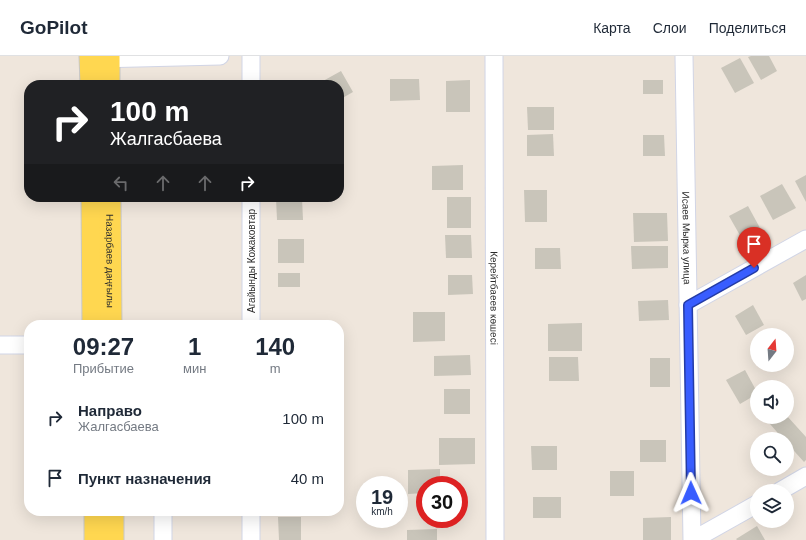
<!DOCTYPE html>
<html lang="ru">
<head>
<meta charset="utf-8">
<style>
	body { margin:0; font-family:Helvetica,sans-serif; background:#f2f2f3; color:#1f2937; height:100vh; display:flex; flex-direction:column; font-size:15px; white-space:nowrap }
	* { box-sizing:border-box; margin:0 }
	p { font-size:13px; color:#747a83 }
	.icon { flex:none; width:22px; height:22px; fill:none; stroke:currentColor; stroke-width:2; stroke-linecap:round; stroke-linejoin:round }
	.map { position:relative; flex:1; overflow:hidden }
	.panel { position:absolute; left:24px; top:264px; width:320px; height:196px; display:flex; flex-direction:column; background:#fff; border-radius:16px; box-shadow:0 4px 16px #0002 }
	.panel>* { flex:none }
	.hud { position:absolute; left:24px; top:24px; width:320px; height:122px; border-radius:16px; box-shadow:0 4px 16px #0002; background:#202124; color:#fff; overflow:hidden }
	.needle { width:26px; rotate:17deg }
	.tools { position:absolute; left:750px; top:272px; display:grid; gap:8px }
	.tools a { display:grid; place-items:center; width:44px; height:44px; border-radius:50%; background:#fff; box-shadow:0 4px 16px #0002; font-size:20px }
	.speed { position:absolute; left:356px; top:420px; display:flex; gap:8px; font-size:20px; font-weight:700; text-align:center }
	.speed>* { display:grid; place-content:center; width:52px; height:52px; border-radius:50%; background:#fff; box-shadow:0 4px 16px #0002; line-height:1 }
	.speed small { font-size:10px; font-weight:400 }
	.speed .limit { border:6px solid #d22; background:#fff; color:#111 }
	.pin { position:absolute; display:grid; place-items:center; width:34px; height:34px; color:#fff; margin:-41px -17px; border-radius:50% 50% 50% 0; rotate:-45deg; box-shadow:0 0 4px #0007 }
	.pin .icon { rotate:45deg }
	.me { position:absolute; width:44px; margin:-22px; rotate:359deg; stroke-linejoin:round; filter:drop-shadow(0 0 3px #0008) }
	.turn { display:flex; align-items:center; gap:14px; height:84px; padding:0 20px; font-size:18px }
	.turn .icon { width:52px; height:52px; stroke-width:2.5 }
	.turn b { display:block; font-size:28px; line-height:34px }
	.lanes { display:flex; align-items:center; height:38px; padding:0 20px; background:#0003; justify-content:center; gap:20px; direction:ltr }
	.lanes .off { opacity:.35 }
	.eta { display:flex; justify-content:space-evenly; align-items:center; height:68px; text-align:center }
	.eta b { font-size:24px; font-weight:700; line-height:28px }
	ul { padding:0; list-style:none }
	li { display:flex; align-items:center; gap:12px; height:60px; padding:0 20px }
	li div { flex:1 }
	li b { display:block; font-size:15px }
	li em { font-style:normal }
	header { display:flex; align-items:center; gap:24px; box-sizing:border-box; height:56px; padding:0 20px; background:#fff; border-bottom:1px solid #e0e1e3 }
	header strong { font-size:19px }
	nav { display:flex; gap:22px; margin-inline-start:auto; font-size:14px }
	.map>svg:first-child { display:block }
	.building { fill:#c9c5ba }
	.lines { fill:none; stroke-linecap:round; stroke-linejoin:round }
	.minor-casing { stroke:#d1d5e6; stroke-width:19 }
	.major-casing { stroke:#c8c8c8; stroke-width:23 }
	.minor { stroke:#fff; stroke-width:17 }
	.major { stroke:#ffd750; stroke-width:21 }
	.route-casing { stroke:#243ca6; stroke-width:10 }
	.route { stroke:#385dff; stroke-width:7 }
	.labels { text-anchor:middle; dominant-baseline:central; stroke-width:4; stroke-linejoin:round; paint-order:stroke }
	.street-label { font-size:10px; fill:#2b2b2b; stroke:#fff }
</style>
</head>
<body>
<header>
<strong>GoPilot</strong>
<nav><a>Карта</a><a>Слои</a><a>Поделиться</a></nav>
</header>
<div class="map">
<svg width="806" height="484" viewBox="0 0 806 484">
	<rect width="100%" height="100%" fill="#efe6dc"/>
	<g class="building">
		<path d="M751,0H769L777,15L761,24L748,1Z"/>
		<path d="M740,2L754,27L735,37L721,12Z"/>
		<path d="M341,15L353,36L339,44V29H326L323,25Z"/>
		<path d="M390,23H419L420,44L390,45Z"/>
		<path d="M470,24V56H446V25Z"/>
		<rect x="643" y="24" width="20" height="14"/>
		<path d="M239,25V29H181V26Z"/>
		<path d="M527,51H554V74H528Z"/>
		<path d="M553,78L554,100H527V79Z"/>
		<path d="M643,79H664L665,100H643Z"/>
		<path d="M463,109V134H432V110Z"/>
		<path d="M806,119V146L795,125Z"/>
		<path d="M782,128L796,152L773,164L760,140Z"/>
		<path d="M524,134H547V166H525Z"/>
		<rect x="447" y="141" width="24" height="31"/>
		<path d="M276,142H302L303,164H277Z"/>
		<path d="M748,150L760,172L742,183L729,160Z"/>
		<path d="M633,157H667L668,185L634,186Z"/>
		<path d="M445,179H471L472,202H446Z"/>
		<rect x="278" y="183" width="26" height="24"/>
		<path d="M631,190H668V212L632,213Z"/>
		<path d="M535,192H560L561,213H535Z"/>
		<rect x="278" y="217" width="22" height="14"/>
		<path d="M448,219H472L473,238L448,239Z"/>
		<path d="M806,219V243L802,245L793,227Z"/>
		<path d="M668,244L669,264L639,265L638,245Z"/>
		<path d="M753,249L764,269L746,279L735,260Z"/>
		<path d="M413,256H445V285L413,286Z"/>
		<path d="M582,267V295H548V268Z"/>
		<path d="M470,299L471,319L434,320V300Z"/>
		<path d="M549,301H578L579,325H549Z"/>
		<rect x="650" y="302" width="20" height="29"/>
		<path d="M745,314L757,336V338L740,348L726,324Z"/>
		<rect x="444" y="333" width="26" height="25"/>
		<path d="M787,360L806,381V404L804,406L787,387V383H783L764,361H787Z"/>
		<path d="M439,382H475V408L439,409Z"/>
		<rect x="640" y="384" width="26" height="22"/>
		<path d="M531,390H557V414H532Z"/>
		<path d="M440,413V429H425V437L408,438V414Z"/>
		<rect x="610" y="415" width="24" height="25"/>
		<rect x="533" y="441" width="28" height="21"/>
		<path d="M278,461H301V484H279Z"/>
		<path d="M671,461V484H643V462Z"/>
		<path d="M757,470L765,484H737L736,483Z"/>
		<path d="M437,473V484H407V474Z"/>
	</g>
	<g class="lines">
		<defs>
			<g id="minor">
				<path d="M251,0V29"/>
				<path id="s1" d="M494,0L495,484"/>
				<path id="s2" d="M684,0L692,484"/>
				<path d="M97,3L220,0"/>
				<path d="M251,141V269"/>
				<path d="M688,249L806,183"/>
				<path d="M0,289H29"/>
				<path d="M780,435L806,420"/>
				<path d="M163,455V484"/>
				<path d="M251,455V484"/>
				<path d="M693,484L757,448"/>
			</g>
			<g id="major">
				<path d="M90,0L91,29"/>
				<path d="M109,0V29"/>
				<path d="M92,141L93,269"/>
				<path id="s3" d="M110,141L111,269"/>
				<path d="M95,455V484"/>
				<path d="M113,455V484"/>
			</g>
		</defs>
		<use href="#minor" class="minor-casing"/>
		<use href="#major" class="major-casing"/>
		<use href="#minor" class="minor"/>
		<use href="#major" class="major"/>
	</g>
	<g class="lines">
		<defs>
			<path id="route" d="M691,437L688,249L754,212"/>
		</defs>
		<use href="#route" class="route-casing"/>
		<use href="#route" class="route"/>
	</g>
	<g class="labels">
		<g class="street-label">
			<text stroke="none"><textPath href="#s2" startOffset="182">Исаев Мырка улица</textPath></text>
			<text stroke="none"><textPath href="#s3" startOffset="64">Назарбаев даңғылы</textPath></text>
			<text transform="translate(251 205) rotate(-90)">Агайынды Кожаковтар</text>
			<text stroke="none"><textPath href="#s1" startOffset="242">Керейтбаеев көшесі</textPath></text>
		</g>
	</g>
</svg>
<div class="tools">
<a><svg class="needle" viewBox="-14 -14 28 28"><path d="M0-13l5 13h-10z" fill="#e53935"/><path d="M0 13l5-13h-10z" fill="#747a83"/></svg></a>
<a><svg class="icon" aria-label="sound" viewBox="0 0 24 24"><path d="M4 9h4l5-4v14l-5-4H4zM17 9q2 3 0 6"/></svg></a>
<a><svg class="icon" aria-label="search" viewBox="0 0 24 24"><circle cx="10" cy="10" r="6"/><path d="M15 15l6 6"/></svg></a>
<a><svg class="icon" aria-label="layers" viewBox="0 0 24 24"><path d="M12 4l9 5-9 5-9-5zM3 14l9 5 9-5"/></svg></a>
</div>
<div class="speed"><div>19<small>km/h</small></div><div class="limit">30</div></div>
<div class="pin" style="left:754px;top:212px;background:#d93025"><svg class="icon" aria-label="arrive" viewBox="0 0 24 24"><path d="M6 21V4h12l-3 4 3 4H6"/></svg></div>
<svg class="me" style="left:691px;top:437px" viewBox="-20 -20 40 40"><path d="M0-17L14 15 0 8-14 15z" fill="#385dff" stroke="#fff" stroke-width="4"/></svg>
<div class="hud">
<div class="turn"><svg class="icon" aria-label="right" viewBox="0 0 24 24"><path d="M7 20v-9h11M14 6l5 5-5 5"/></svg><div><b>100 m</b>Жалгасбаева</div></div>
<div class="lanes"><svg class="icon off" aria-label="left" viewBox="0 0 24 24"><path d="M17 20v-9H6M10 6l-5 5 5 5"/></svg><svg class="icon off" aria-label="ahead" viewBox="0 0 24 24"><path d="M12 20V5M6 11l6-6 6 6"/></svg><svg class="icon off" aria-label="ahead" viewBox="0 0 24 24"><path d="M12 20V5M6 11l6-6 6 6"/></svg><svg class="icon" aria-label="right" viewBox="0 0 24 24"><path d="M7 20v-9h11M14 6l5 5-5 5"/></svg></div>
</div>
<section class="panel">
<div class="eta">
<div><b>09:27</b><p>Прибытие</p></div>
<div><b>1</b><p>мин</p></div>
<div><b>140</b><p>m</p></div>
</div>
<ul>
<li><svg class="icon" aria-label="right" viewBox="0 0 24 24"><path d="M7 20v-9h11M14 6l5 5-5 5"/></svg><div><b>Направо</b><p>Жалгасбаева</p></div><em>100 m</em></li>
<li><svg class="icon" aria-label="arrive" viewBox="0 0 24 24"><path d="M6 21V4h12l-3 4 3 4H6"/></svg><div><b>Пункт назначения</b></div><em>40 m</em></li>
</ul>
</section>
</div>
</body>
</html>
